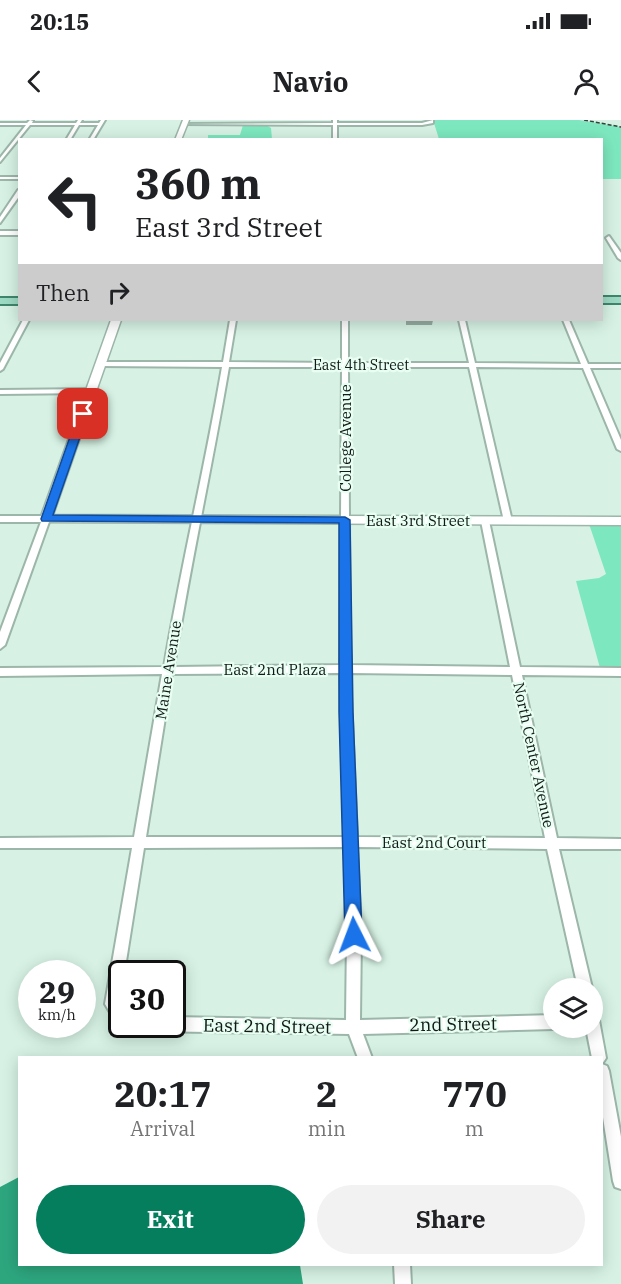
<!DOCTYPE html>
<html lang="en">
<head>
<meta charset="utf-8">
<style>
	body { margin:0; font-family:"IBM Plex Serif",serif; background:#f2f2f2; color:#202124; height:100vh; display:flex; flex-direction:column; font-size:22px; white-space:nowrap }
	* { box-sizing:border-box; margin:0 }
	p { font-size:20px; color:#757577 }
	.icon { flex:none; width:33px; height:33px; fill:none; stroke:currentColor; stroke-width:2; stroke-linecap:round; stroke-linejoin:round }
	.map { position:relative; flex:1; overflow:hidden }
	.panel { position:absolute; left:18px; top:936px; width:585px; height:210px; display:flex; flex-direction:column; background:#fff; border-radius:0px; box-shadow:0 3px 15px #0003 }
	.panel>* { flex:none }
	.banner { position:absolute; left:18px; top:18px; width:585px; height:183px; border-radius:0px; box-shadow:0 3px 15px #0003; background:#fff; color:#202124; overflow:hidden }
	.controls { position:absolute; left:543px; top:858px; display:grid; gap:12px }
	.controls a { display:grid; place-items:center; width:60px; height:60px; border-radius:50%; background:#fff; box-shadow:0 3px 15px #0003; font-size:30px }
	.speed { position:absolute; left:18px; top:840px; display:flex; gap:12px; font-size:30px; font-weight:700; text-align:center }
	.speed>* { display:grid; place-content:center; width:78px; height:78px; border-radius:50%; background:#fff; box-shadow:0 3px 15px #0003; line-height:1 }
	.speed small { font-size:15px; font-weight:400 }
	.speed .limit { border:3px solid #111; border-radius:9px; background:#fff; color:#111 }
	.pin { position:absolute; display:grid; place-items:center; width:51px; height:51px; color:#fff; margin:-26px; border-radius:12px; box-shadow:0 3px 9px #0006 }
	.me { position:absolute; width:66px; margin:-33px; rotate:357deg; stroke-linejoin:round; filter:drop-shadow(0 0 4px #0008) }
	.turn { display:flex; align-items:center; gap:21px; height:126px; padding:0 18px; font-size:27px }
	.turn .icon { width:78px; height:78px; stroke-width:2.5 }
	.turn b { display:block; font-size:42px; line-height:51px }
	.then { display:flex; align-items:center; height:57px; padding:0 18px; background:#0003; gap:12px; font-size:22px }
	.eta { display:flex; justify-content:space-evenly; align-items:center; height:102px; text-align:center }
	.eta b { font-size:36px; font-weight:700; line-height:42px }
	.primary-button { display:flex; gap:12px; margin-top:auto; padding:12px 18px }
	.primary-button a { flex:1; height:69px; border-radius:36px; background:#047e5d; color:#fff; font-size:24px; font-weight:700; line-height:69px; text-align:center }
	.primary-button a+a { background:#f2f2f2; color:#202124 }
	.status { display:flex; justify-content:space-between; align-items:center; height:42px; padding:0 30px; background:#fff; direction:ltr }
	.status svg { height:16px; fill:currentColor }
	header { display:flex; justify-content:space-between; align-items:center; height:78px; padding:0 18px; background:#fff; font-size:27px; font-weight:700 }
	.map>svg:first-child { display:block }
	.green { fill:#7de8bf }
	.water { fill:#2da67e }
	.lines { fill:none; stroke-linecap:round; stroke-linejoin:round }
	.street-casing { stroke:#9cb6aa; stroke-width:4 }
	.secondary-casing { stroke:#9cb6aa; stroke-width:3 }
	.primary-casing { stroke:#40866c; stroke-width:4 }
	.street { fill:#fff; fill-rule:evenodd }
	.secondary { fill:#fff; fill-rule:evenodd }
	.primary { fill:#9ddac3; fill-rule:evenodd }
	.rail { stroke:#34423c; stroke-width:1.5; stroke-dasharray:4 2; stroke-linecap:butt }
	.wall { fill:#96ada3 }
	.route { fill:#1a73e8; stroke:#114b97; stroke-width:1.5 }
	.labels { text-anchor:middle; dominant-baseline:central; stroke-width:4.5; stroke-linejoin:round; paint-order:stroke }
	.far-street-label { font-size:14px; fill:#0f1915; stroke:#e8fef3 }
	.street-label { font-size:15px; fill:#0f1915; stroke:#e8fef3 }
	.near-street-label { font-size:18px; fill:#0f1915; stroke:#e8fef3 }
</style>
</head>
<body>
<div class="status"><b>20:15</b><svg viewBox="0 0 49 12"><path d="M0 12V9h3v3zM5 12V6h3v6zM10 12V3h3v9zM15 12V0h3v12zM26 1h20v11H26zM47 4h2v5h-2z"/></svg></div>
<header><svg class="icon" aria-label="back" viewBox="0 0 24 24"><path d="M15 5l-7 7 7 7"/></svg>Navio<svg class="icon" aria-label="person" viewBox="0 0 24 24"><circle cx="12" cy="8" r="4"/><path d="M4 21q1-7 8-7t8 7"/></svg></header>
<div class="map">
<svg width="621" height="1164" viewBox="0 0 621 1164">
	<rect width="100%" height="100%" fill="#d7f2e5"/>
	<g class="green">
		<path d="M433,0H579L621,7V59H602V20L439,19Z"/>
		<path d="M243,5H266L271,8L272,19H208V15H240Z"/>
		<path d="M589,404H621V548H600L576,461L599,458L606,454Z"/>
	</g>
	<path class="water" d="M19,1057L20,1144L300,1145L303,1164H0V1067Z"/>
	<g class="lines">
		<defs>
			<g id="street">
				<path d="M30,0L33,1L32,3H76L78,0H82L80,3H99L101,0H105L93,20H89L98,5H79L70,20H66L75,5H30L0,42V38L26,5H0V3H27Z"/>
				<path d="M333,0H337V3H422L433,0V3L422,5H337V20H333V5L182,4L333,3Z"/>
				<rect x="0" y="57" width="20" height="2"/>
				<path d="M18,70L20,75L0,103V97Z"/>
				<rect x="0" y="111" width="20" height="4"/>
				<path d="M609,116L621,133V140L618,138L606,118Z"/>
				<path d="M23,200H29L3,249L0,251V243Z"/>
				<path d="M230,200H236L229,242L342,243V200H348V243H469L459,200H465L475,243L581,244L563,200H569L588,244H621V248H590L621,320V331L617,329L583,248L476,247L512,401L508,404L504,401L469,247H348L350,545L510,547L481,401L485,398L489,401L520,547L621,548V556L522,555L557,718L621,719V729H559L592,868H578L547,729L357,727L361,815L360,900L554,895V908H558L554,909L363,914L372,938H358L349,914L145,911L140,909L138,904H172V897L346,900L347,815L345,727L144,728L124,854H122L119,882L122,886V904H126L122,906L117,904L105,884L132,728H0V718L134,717L162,554L0,556V548L164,547C181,446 205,347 222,247L100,246L97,244L100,242H223ZM229,247H342L340,545L174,547C190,446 212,347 229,247ZM340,553L345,717H146L172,554ZM350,553L512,555L545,718L357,717Z"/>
				<path d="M94,269V273H91L0,274V270Z"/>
				<path d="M0,396H46L50,399L5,525L0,529V512L41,402H0Z"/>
				<path d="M592,893L597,895L599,900L606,938L602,944L607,946L609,951L621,1017V1069L615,1067L613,1061L602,991V938H592L586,908H592Z"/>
				<path d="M394,1144H410L411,1164H395Z"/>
			</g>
			<g id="secondary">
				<path d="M183,0H189L181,20H175Z"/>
				<path d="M111,200H121L53,395L621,397V405L42,402L40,399Z"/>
			</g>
			<g id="primary">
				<rect x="602" y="177" width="19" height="6"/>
				<rect x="0" y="178" width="20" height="6"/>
			</g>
		</defs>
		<use href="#street" class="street-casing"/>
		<use href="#secondary" class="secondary-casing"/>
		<use href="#primary" class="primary-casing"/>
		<use href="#street" class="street"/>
		<use href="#secondary" class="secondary"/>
		<use href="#primary" class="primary"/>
		<path class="rail" d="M584,0L621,7"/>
	</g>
	<path class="wall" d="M406,200H433L432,205H406Z"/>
	<path class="route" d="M83,291L88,294L53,395L345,397L350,400L353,592L362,815L360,821L354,823L348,821L345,815L339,592V403L42,401L41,399L78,294Z"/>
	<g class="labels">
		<g class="far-street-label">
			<text x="361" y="245">East 4th Street</text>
		</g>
		<g class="street-label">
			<text transform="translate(345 318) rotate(-90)">College Avenue</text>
			<text x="418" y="400">East 3rd Street</text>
			<text x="275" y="549">East 2nd Plaza</text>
			<text transform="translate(168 550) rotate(-81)">Maine Avenue</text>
			<text transform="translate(534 635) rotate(78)">North Center Avenue</text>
			<text x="434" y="722">East 2nd Court</text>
		</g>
		<g class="near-street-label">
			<text transform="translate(453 904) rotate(-1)">2nd Street</text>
			<text transform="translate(267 906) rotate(1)">East 2nd Street</text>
		</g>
	</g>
</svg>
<div class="controls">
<a><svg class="icon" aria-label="layers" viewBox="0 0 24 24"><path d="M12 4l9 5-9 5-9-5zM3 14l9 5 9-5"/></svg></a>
</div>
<div class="speed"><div>29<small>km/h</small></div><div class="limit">30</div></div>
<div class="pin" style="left:83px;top:294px;background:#d93025"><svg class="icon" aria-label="arrive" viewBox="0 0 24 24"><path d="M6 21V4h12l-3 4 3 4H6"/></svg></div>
<svg class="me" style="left:354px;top:815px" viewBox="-20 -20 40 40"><path d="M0-17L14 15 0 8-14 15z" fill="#1a73e8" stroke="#fff" stroke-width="4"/></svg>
<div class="banner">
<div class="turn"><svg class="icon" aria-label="left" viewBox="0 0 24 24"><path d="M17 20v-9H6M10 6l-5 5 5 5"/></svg><div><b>360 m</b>East 3rd Street</div></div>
<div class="then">Then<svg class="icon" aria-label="right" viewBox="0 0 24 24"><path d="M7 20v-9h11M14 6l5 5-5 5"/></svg></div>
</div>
<section class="panel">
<div class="eta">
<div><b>20:17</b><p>Arrival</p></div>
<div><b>2</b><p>min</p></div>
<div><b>770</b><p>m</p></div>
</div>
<div class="primary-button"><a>Exit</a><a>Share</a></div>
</section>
</div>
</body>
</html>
